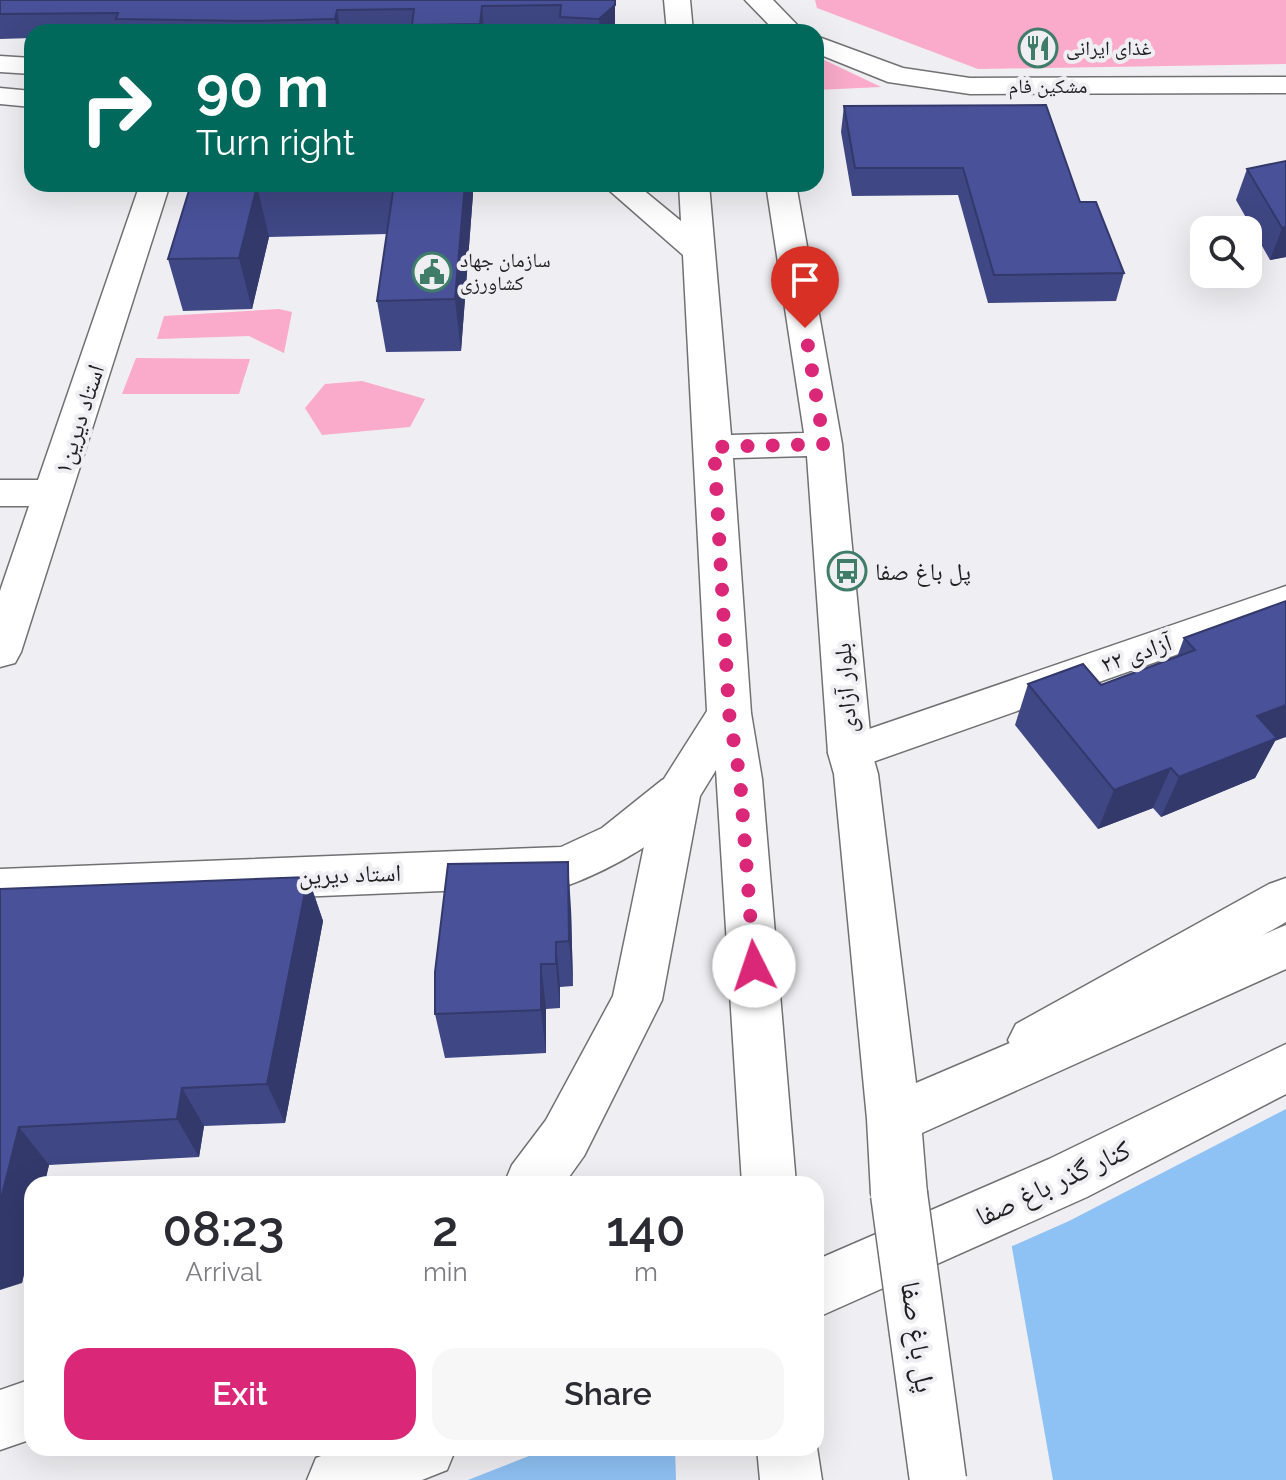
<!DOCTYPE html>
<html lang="en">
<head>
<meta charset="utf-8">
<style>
	body { margin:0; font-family:Raleway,"Noto Naskh Arabic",sans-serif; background:#f7f7f7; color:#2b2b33; height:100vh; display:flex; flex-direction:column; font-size:30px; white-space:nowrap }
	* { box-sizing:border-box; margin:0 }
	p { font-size:26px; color:#7c7c81 }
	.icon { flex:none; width:44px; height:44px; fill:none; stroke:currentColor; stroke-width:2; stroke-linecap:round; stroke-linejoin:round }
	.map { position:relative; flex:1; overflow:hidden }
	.drawer { position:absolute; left:24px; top:1176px; width:800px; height:280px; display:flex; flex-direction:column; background:#fff; border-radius:24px; box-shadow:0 8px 32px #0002 }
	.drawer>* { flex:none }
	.guide { position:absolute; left:24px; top:24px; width:800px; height:168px; border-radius:24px; box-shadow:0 8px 32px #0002; background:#00695c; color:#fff; overflow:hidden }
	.controls { position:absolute; left:1190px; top:216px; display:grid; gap:16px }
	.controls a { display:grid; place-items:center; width:72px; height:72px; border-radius:16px; background:#fff; box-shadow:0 8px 32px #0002; font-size:40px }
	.pin { position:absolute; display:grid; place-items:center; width:68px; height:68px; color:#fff; margin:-82px -34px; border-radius:50% 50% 50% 0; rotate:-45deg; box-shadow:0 0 8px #0007 }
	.pin .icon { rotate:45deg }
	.me { position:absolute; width:88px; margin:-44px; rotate:356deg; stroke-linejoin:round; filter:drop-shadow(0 0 6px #0008) }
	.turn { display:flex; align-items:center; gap:28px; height:168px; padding:0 40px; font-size:36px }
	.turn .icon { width:104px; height:104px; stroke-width:2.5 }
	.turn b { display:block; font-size:56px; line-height:68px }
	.eta { display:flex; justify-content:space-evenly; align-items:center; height:136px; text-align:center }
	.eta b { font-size:48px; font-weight:600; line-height:56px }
	.button { display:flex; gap:16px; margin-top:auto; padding:16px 40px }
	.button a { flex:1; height:92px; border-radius:24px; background:#db2777; color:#fff; font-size:32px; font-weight:600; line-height:92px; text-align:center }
	.button a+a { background:#f7f7f7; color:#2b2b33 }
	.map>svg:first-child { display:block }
	.green { fill:#faaaca }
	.water { fill:#8ec1f4 }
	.pier { fill:#efeef2 }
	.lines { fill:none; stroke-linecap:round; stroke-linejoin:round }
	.minor-casing { stroke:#717073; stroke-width:3 }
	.secondary-casing { stroke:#717073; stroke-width:3 }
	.minor { fill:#fff; fill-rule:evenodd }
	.secondary { fill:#fff; fill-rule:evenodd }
	.secondary-bridge-casing { stroke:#717073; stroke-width:59; stroke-linecap:butt }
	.secondary-bridge { stroke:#fff; stroke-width:56 }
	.wall { fill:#3f4784 }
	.shaded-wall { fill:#33396b }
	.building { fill:#495299; stroke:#33396b; stroke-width:2 }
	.route { stroke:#db2777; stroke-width:14; stroke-dasharray:0 25.2 }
	.labels { text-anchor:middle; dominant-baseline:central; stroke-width:8; stroke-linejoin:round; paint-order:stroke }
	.far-poi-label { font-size:20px; fill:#1f1f20; stroke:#efeef2; text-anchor:start }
	.far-street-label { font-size:20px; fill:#1f1f20; stroke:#efeef2 }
	.street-label { font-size:24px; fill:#1f1f20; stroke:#efeef2 }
	.poi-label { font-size:24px; fill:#1f1f20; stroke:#efeef2; text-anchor:start }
	.near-street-label { font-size:28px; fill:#1f1f20; stroke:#efeef2 }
</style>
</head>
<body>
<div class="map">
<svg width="1286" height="1480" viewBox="0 0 1286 1480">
	<rect width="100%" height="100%" fill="#efeef2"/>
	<g class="green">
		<path d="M815,0H1286V64L978,69L817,8Z"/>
		<path d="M816,56L881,87L816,90Z"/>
		<path d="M279,309L292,312L284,353L249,336L157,339L164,316Z"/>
		<path d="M136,358L250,359L239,394H122Z"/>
		<path d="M362,381L425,399L410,427L322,435L305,408L325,384Z"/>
	</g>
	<path class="water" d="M1286,1109V1480H468L549,1448H816V1333L1069,1221Z"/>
	<path class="pier" d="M1011,1242L1053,1480H676L675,1448H816V1329Z"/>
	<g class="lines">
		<defs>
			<g id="minor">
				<path d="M140,184H170L21,652L15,663L0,667V591L29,506H0V480H38Z"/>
				<path d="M1286,586V616L850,770L834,765L828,753L834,741Z"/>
				<path d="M678,775L694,780L701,793C680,833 608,871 566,886L0,909V869L561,847L602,828L662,780Z"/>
				<path d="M1286,878V922L1052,1056L1034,1063L1016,1056L1008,1040L1016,1024L1269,884Z"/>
			</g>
			<g id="secondary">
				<path d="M664,0H690L693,32H667Z"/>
				<path d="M745,0H773L804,32H776Z"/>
				<path d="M816,36L903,68L970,78L1286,77V93L970,94L888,82L816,53Z"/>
				<path d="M0,56L32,58V74L0,72Z"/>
				<path d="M0,88L32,91V107L0,104Z"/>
				<path d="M602,184H636L681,221L679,184H709L731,435L804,433L766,184H796L842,444L872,753L878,774L916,1083L1286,925V969L922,1133L927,1194L919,1213L899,1221L879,1213L871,1194L867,1119L834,774L828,753L807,456L733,458L751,713L762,779L796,1184H742L716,770L700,796L662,1000L584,1156L564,1184H504L512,1165L546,1120L613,996L655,793L707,711L683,255Z"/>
				<path d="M1286,1044V1094L1087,1197L816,1318V1260L1049,1159Z"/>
				<path d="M32,1379V1439L0,1450V1390Z"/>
				<path d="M816,1441L822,1480H760L757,1448H816Z"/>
				<path d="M341,1448H456L447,1470L422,1480H307L316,1458Z"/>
			</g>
		</defs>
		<use href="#minor" class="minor-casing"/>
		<use href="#secondary" class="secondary-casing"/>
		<use href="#minor" class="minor"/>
		<use href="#secondary" class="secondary"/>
		<defs>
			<path id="secondary-bridge" d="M899,1194L938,1480"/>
		</defs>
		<use href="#secondary-bridge" class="secondary-bridge-casing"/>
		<use href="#secondary-bridge" class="secondary-bridge"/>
	</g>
	<g class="wall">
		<path d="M0,0H615V30L613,32H561V29L484,30V32H32V38L0,39Z"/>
		<path d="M844,106L1080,202L1124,273L1116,301L988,303L958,195L852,196L841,132Z"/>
		<path d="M1286,161V257L1270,260L1236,200L1247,169Z"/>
		<path d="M191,184H472L473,194L461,351L386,352L377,301L387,234L269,237L252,309L183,311L168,259Z"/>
		<path d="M1184,638L1275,741L1255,778L1161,817L1153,808L1098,829L1015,725L1028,684L1101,685L1177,657Z"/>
		<path d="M308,877L323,921L285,1123L204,1126L199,1157L49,1165L22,1283L0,889Z"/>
		<path d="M571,909L573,986L560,987V1008L546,1009V1053L445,1058L435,1014Z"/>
	</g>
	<g class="shaded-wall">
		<path d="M615,0V30L613,32H600L599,19Z"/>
		<path d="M482,6L484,32H481L480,24Z"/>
		<path d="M337,10L341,32H337L335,19Z"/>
		<path d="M465,184H472L473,194L461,351L455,299Z"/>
		<path d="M257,186L269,237L252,309L239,258Z"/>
		<path d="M1286,227V257L1270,260L1282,228Z"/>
		<path d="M1286,705V737L1275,741L1255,778L1161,817L1179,777L1257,716Z"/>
		<path d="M1171,768L1153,808L1098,829L1114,790Z"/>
		<path d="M568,862L571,909L573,986L569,941Z"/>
		<path d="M308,877L323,921L285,1123L267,1084Z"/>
		<path d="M556,942L560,987V1008L556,964Z"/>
		<path d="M541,964L546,1009V1053L541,1010Z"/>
		<path d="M182,1088L204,1126L199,1157L177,1119Z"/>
		<path d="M19,1127L49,1165L44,1184H32V1237L22,1283L0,1290V1203Z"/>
	</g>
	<g class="building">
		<path d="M0,0H615V5L599,19L560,17L561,5L482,6L480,24L412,25L414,9L337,10L335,19L249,21L116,19L118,13L0,14Z"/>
		<path d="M1046,105L1080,202H1096L1124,273L994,275L963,168H855L844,106Z"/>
		<path d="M1286,161V227L1282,228L1247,169Z"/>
		<path d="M191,184H336L257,186L239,258L168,259Z"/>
		<path d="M394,184H465L455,299L377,301Z"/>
		<path d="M1286,601V705L1257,716L1277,738L1179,777L1171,768L1114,790L1028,684L1083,664L1101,685L1195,650L1184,638Z"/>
		<path d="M568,862L569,941L556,942V964H541V1010L435,1014V972L448,864Z"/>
		<path d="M308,877L267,1084L182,1088L177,1119L19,1127L0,1203V889Z"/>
	</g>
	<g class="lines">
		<path class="route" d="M754,966L740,779L729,713L714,447L824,444L805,328"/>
	</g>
	<defs>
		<symbol id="restaurant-ring" viewBox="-11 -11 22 22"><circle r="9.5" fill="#efeef2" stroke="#3f7d69" stroke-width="1.5"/><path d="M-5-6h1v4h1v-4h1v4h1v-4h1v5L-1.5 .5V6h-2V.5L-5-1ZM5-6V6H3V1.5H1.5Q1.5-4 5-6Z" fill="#3f7d69"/></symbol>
		<symbol id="civic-ring" viewBox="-11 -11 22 22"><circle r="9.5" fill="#efeef2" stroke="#3f7d69" stroke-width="1.5"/><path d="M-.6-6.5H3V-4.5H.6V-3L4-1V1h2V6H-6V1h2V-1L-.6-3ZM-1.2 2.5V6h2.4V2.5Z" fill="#3f7d69"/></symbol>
		<symbol id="bus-ring" viewBox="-11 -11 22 22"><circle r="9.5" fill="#efeef2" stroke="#3f7d69" stroke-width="1.5"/><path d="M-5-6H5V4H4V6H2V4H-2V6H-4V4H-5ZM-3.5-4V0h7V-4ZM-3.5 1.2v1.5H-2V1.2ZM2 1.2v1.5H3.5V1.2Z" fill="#3f7d69"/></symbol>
	</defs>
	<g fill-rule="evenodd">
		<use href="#restaurant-ring" x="1016" y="26" width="44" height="44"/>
		<use href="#civic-ring" x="410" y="250" width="44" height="44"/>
		<use href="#bus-ring" x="825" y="549" width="44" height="44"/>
	</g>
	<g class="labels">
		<g class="far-poi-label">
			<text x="1066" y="48">غذای ایرانی</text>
			<text x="460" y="260">سازمان جهاد<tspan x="460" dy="23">کشاورزی</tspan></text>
		</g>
		<g class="far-street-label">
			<text x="1048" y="86">مشکین فام</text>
		</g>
		<g class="street-label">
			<text transform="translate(79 419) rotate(-72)">استاد دیرین۱</text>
			<text transform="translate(1136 653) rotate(-19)">آزادی ۲۲</text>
			<text transform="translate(845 688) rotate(-94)">بلوار آزادی</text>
			<text transform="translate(350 874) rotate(-2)">استاد دیرین</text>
		</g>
		<g class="poi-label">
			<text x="875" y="571">پل باغ صفا</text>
		</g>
		<g class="near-street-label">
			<text transform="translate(1053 1183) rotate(-25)">کنار گذر باغ صفا</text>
			<text transform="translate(918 1337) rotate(82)">پل باغ صفا</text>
		</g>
	</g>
</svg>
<div class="controls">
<a><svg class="icon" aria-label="search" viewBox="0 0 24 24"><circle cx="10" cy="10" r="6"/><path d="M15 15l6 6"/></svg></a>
</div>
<div class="pin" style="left:805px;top:328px;background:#d93025"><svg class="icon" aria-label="arrive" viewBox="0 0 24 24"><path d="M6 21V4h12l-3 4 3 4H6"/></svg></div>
<svg class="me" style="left:754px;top:966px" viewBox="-20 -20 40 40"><circle r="19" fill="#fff"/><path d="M0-13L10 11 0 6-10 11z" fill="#db2777"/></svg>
<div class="guide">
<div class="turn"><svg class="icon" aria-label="right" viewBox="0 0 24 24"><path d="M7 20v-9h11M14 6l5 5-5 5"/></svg><div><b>90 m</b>Turn right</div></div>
</div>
<section class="drawer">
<div class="eta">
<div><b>08:23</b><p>Arrival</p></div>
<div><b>2</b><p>min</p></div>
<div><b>140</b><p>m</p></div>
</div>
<div class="button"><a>Exit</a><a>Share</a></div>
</section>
</div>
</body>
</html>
